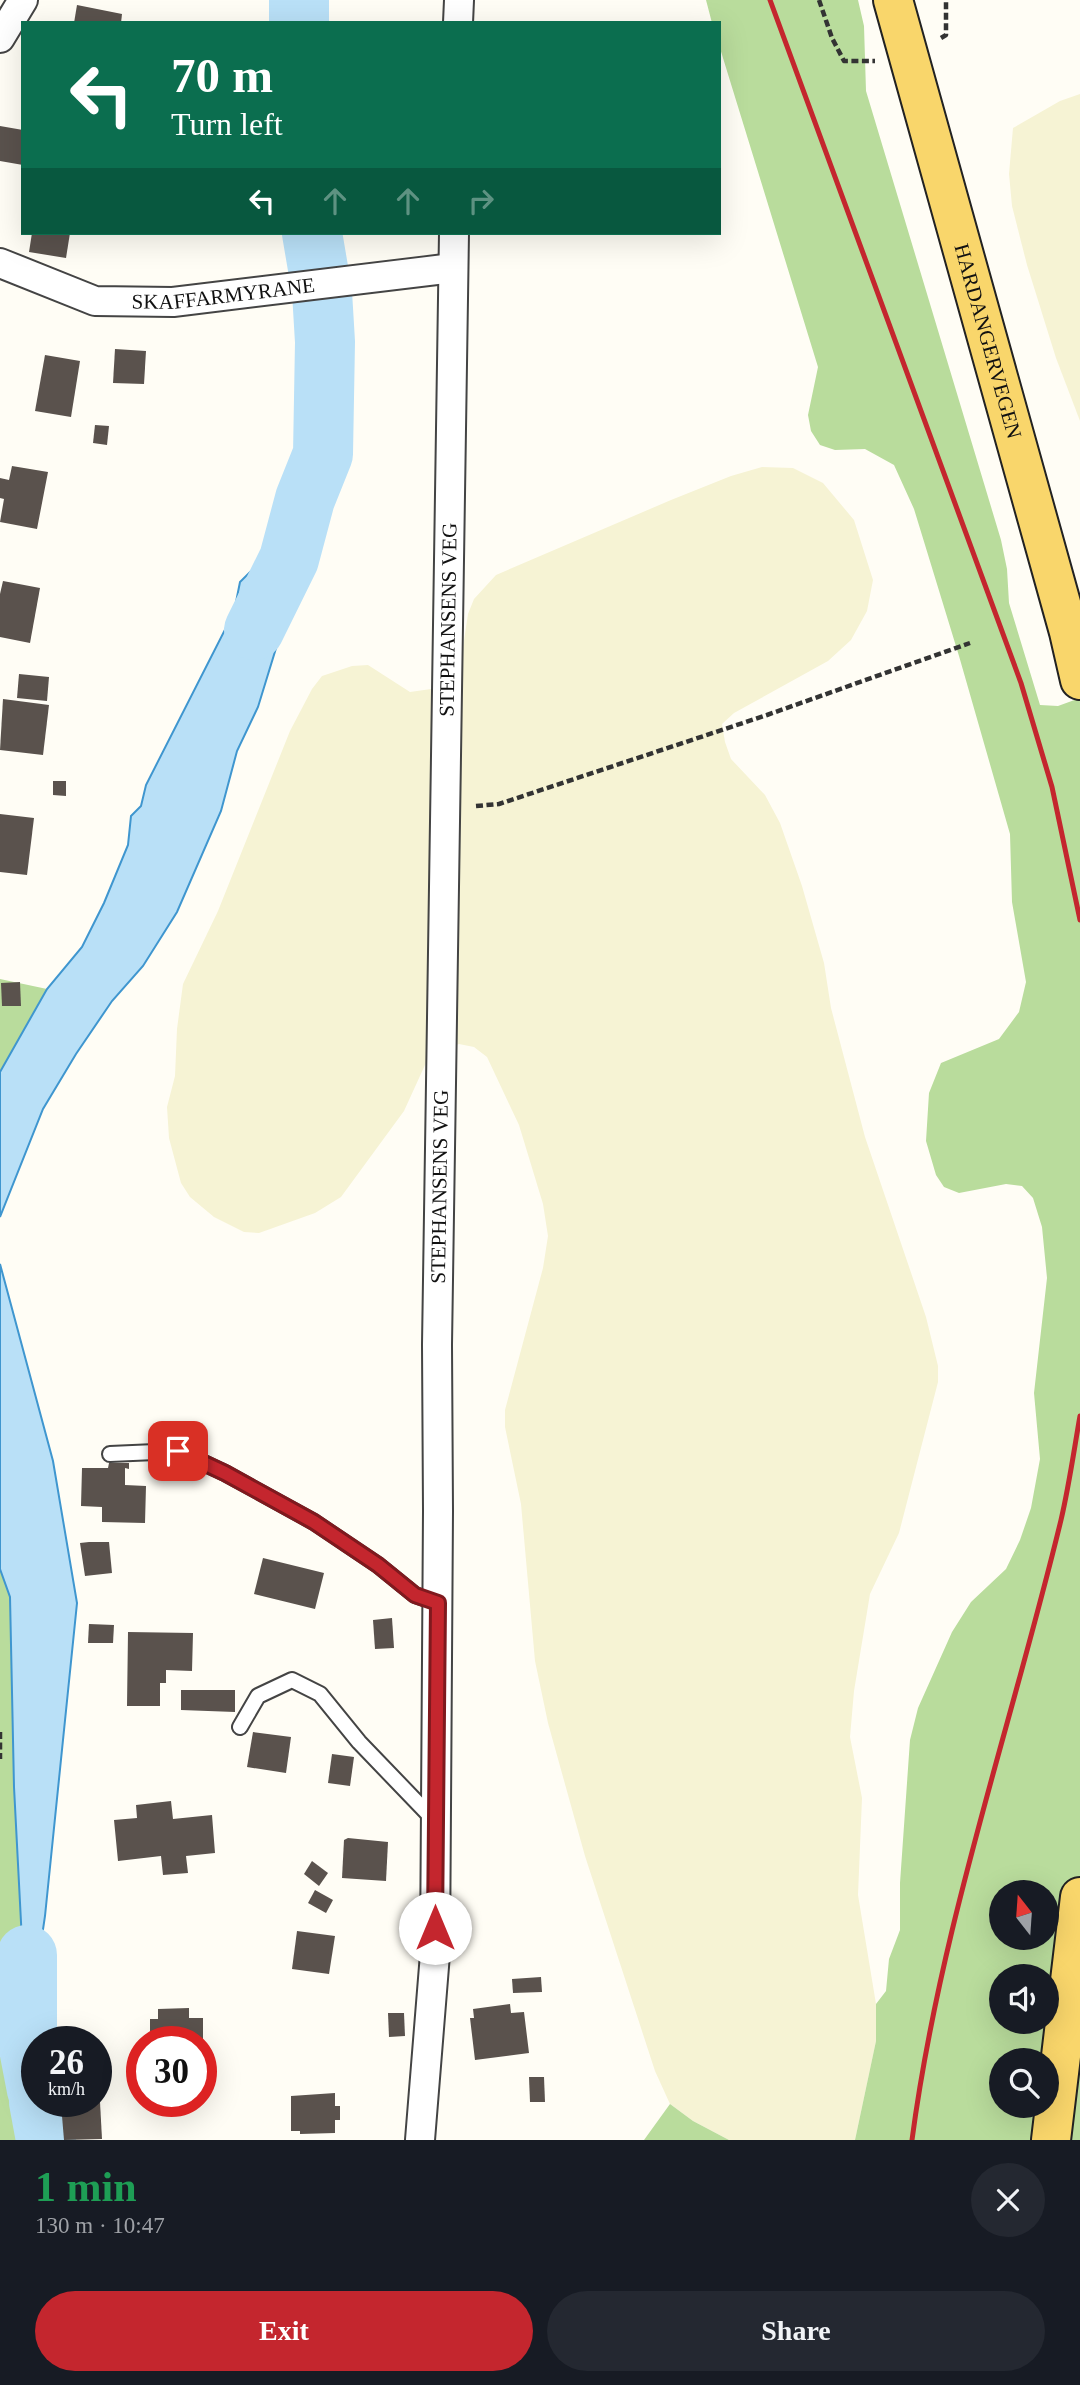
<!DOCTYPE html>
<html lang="en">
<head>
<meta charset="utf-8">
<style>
	body { margin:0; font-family:Georgia,serif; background:#242831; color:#f1f3f6; height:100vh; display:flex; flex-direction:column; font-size:26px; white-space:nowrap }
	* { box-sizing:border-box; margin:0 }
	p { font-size:23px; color:#9ea1a6 }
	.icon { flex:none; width:38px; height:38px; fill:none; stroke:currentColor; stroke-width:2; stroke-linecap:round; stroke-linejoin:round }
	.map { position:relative; height:2140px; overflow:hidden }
	.side { display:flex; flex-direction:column; background:#171b24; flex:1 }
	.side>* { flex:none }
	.hud { position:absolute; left:21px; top:21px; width:700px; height:214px; border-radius:0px; box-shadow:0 7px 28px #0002; background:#0b6e4f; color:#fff; overflow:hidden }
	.needle { width:46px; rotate:343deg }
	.buttons { position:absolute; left:989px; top:1880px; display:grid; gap:14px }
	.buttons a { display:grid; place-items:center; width:70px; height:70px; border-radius:50%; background:#171b24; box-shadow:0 7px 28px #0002; font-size:35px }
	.speed { position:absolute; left:21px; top:2026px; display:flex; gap:14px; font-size:35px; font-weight:700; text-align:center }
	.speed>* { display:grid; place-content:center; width:91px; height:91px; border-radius:50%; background:#171b24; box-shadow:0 7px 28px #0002; line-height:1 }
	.speed small { font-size:18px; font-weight:400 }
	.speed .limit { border:10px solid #d22; background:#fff; color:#111 }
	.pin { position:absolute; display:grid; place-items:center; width:60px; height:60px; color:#fff; margin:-30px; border-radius:14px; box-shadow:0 4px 10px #0006 }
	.me { position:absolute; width:77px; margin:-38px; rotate:0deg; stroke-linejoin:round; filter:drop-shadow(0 0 5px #0008) }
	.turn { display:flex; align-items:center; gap:24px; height:147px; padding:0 35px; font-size:32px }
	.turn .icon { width:91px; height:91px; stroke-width:2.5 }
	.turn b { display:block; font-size:49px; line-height:60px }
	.lanes { display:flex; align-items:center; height:66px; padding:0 35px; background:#0003; justify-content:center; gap:35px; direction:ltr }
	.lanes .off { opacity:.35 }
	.round { display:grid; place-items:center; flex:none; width:74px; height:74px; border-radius:37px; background:#242831 }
	.head { display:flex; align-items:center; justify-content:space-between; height:119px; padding:0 35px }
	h1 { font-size:42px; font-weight:700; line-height:52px; color:#1e9e55 }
	.cta { display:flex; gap:14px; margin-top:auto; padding:14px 35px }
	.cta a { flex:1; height:80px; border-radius:42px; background:#c4262e; color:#fff; font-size:28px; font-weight:700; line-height:80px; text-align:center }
	.cta a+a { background:#242831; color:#f1f3f6 }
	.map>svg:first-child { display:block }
	.farmland { fill:#f6f3d4 }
	.forest { fill:#b9dc9c; fill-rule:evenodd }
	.water { fill:#b9e0f7; stroke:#3f96cf; stroke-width:2 }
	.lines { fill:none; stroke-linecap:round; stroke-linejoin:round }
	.river { stroke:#b9e0f7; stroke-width:60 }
	.building { fill:#5a524d }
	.service-casing { stroke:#444; stroke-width:18 }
	.minor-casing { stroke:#444; stroke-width:32 }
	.primary-casing { stroke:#222; stroke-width:42 }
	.path { stroke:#333; stroke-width:4.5; stroke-dasharray:7 3.5; stroke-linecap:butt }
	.service { stroke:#fff; stroke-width:14 }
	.minor { stroke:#fff; stroke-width:28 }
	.primary { stroke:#f9d66b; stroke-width:38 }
	.rail { stroke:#c4262e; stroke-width:5 }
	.route-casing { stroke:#7f191e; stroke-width:18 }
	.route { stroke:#c4262e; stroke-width:12 }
	.labels { text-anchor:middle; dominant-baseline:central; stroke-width:7; stroke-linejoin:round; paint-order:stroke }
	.street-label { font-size:21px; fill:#111; stroke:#fff }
</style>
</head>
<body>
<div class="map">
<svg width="1080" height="2140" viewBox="0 0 1080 2140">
	<rect width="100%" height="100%" fill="#fffdf5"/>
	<g class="farmland">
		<path d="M1080,94V421L1056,358L1027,265L1012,206L1009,174L1013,128L1060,101Z"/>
		<path d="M762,467L793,468L823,483L854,520L873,580L867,611L851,640L828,661L734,713L722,724L725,742L731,759L765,795L780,823L802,886L824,963L831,1008L865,1137L926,1317L938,1366V1382L899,1533L870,1594L854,1691L850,1737L862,1798L858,1895L876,2004V2041L855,2140H729L693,2121L670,2104L655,2071L585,1856L548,1723L535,1661L521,1504L505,1427V1410L543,1268L548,1236L543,1204L519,1125L487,1057L474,1047L459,1044L430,1054L404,1111L341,1197L315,1213L259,1233L244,1232L214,1217L190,1197L181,1183L169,1138L167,1107L175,1076L177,1029L183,984L218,911L290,731L312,689L322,676L352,666L368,665L410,692L445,687L459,674L468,614L474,599L496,575L671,500L731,476Z"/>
	</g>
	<g class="forest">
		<path d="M706,0H858L864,26L866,91L1001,540L1007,569L1009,603L1040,705L1058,706L1080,698V2140H855L876,2041V2004L886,1991L889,1959L900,1930V1883L910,1740L918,1708L952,1632L971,1602L1006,1569L1020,1540L1031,1508L1040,1459L1034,1393L1047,1278L1042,1227L1033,1198L1022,1186L1006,1184L959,1193L944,1187L936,1175L926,1141L929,1093L941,1063L999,1039L1019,1012L1026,982L1012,902L1010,834L959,656L914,509L894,465L865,449L835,450L820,445L811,431L808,415L818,367L719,45V23H712ZM1001,1892H1046V1937H1001ZM1001,1976H1046V2021H1001ZM1001,2060H1046V2105H1001Z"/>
		<path d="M0,979L47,989L0,1072Z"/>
		<path d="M0,1569L10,1597L14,1787L27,2038L37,2090V2102H39L46,2140H0Z"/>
		<path d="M670,2104L693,2121L729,2140H644Z"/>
	</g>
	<g class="water">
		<path d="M280,559H289L297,562L299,593L285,619L258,707L237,751L221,811L177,912L143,966L112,1001L76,1054L43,1109L0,1217V1072L47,989L82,947L104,903L128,845L131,816L141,806L146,785L234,612L240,582L251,571Z"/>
		<path d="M0,1264L53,1461L77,1603L45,1916L27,2038L14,1787L10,1597L0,1569Z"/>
	</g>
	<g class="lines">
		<g class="river">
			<path d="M299,0V23"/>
			<path d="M254,630L289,559L305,499L323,454L325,342L322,292L312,233"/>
			<path d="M27,1955V2038L37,2090"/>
			<path d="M39,2102L46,2140"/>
		</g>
	</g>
	<g class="building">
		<path d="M77,5L122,14L121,23H74Z"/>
		<path d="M0,126L23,130V165L0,161Z"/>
		<path d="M32,233H70L66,258L29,252Z"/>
		<path d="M115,349L146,351L144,384L113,383Z"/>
		<path d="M45,355L80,361L71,417L35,411Z"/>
		<path d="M95,425L109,426L107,445L93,443Z"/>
		<path d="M12,466L48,472L37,529L0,522L4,499L0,498V478L9,480Z"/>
		<path d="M3,581L40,588L30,643L0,637V594Z"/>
		<path d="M19,674L49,677L47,701L17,698Z"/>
		<path d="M3,699L49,705L43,755L0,750Z"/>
		<path d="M53,781H66V796L53,795Z"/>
		<path d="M0,814L34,818L27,875L0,872Z"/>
		<path d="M20,982L21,1006H2L1,983Z"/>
		<path d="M109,1463H129V1469L125,1468V1485L146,1486L145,1523L102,1522V1507L81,1506L82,1468H108Z"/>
		<path d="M89,1542H109L112,1573L85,1576L80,1543Z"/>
		<path d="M263,1558L324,1573L315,1609L254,1594Z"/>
		<path d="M392,1618L394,1648L375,1649L373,1620Z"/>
		<path d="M89,1624L114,1625L113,1643H88Z"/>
		<path d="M128,1632L193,1633L192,1671L166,1670V1683H160V1706H127Z"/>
		<path d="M181,1690H235V1712L181,1710Z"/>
		<path d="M253,1732L291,1737L286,1773L247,1767Z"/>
		<path d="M332,1754L354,1757L350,1786L328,1783Z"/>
		<path d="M171,1801L173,1819L212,1815L215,1853L186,1856L188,1873L163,1875L161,1856L118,1861L114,1820L137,1818L136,1805Z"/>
		<path d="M348,1838L388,1842L386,1881L342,1878L344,1840Z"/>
		<path d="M312,1861L328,1873L319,1886L304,1874Z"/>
		<path d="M315,1890L333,1900L326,1913L308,1903Z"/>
		<path d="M297,1931L335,1936L329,1974L292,1969Z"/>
		<path d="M541,1977L542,1992L513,1993L512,1979Z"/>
		<path d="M510,2004L511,2013L524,2012L529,2053L475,2060L470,2018H474L473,2009Z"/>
		<path d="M189,2008V2018H203V2042H150V2019H158V2009Z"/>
		<path d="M388,2013H404L405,2036L389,2037Z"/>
		<path d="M529,2077H544L545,2102H530Z"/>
		<path d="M335,2093V2106H340V2120H335V2133L300,2134V2131H291V2096Z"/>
		<path d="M63,2102H100L102,2139L64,2140L61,2104Z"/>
	</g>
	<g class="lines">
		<defs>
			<g id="service">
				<path d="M110,1454L178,1451L225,1473L314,1522L378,1565L415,1595L438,1603"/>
				<path d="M240,1727L258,1696L292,1680L320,1694L359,1742L434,1820"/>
			</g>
			<g id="minor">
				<path d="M458,23L459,0"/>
				<path d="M0,38L23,0"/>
				<path id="s1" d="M0,263L95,301L173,302L453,268"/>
				<path id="s2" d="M420,2140L435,1954L438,1511L437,1345L454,233"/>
			</g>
			<g id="primary">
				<path id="s3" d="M893,0L1069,632L1080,680"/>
				<path d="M1051,2140L1080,1897"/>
			</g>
		</defs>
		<use href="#service" class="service-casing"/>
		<use href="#minor" class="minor-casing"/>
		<use href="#primary" class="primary-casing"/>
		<g class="path">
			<path d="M819,0L832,38L844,61H875"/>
			<path d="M941,38L946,35V0"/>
			<path d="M476,806L499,804L767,715L970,643"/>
			<path d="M0,1732V1759"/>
		</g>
		<use href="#service" class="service"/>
		<use href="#minor" class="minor"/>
		<use href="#primary" class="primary"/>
		<g class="rail">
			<path d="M770,0L1021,683L1052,787L1080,920"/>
			<path d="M912,2140C940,1928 1011,1727 1061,1520C1069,1486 1074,1450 1080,1416"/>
		</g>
	</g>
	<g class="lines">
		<defs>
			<path id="route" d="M178,1451L225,1473L314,1522L378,1565L415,1595L438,1603L435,1928"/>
		</defs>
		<use href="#route" class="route-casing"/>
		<use href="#route" class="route"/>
	</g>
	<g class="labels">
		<g class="street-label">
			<text stroke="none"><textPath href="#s1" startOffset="231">SKAFFARMYRANE</textPath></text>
			<text stroke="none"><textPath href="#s3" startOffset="354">HARDANGERVEGEN</textPath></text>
			<text stroke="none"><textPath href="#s2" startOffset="1521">STEPHANSENS VEG</textPath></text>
			<text stroke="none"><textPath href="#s2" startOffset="954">STEPHANSENS VEG</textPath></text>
		</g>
	</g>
</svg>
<div class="buttons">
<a><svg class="needle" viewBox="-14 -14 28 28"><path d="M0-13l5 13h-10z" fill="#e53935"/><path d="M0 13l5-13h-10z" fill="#9ea1a6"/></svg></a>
<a><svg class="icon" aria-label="sound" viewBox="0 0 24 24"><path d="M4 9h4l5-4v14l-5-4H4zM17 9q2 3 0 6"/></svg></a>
<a><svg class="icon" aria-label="search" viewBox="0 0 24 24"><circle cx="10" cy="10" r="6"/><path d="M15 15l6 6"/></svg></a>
</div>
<div class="speed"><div>26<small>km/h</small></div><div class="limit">30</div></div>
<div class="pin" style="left:178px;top:1451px;background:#d93025"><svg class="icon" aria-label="arrive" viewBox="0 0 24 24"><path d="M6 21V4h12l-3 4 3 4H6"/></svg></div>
<svg class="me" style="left:435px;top:1928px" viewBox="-20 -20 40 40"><circle r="19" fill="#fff"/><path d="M0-13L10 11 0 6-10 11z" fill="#c4262e"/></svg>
<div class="hud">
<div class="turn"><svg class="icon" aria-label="left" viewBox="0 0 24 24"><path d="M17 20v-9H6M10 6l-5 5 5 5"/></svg><div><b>70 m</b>Turn left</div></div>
<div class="lanes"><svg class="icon" aria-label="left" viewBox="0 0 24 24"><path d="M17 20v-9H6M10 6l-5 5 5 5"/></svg><svg class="icon off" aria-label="ahead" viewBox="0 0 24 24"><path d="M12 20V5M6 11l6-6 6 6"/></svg><svg class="icon off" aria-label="ahead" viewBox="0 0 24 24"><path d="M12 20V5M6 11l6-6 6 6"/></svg><svg class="icon off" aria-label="right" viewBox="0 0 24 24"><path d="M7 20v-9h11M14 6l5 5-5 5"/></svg></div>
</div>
</div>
<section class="side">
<div class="head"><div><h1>1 min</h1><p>130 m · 10:47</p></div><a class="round"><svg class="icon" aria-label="close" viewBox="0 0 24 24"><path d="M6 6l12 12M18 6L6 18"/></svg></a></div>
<div class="cta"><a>Exit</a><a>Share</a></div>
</section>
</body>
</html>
